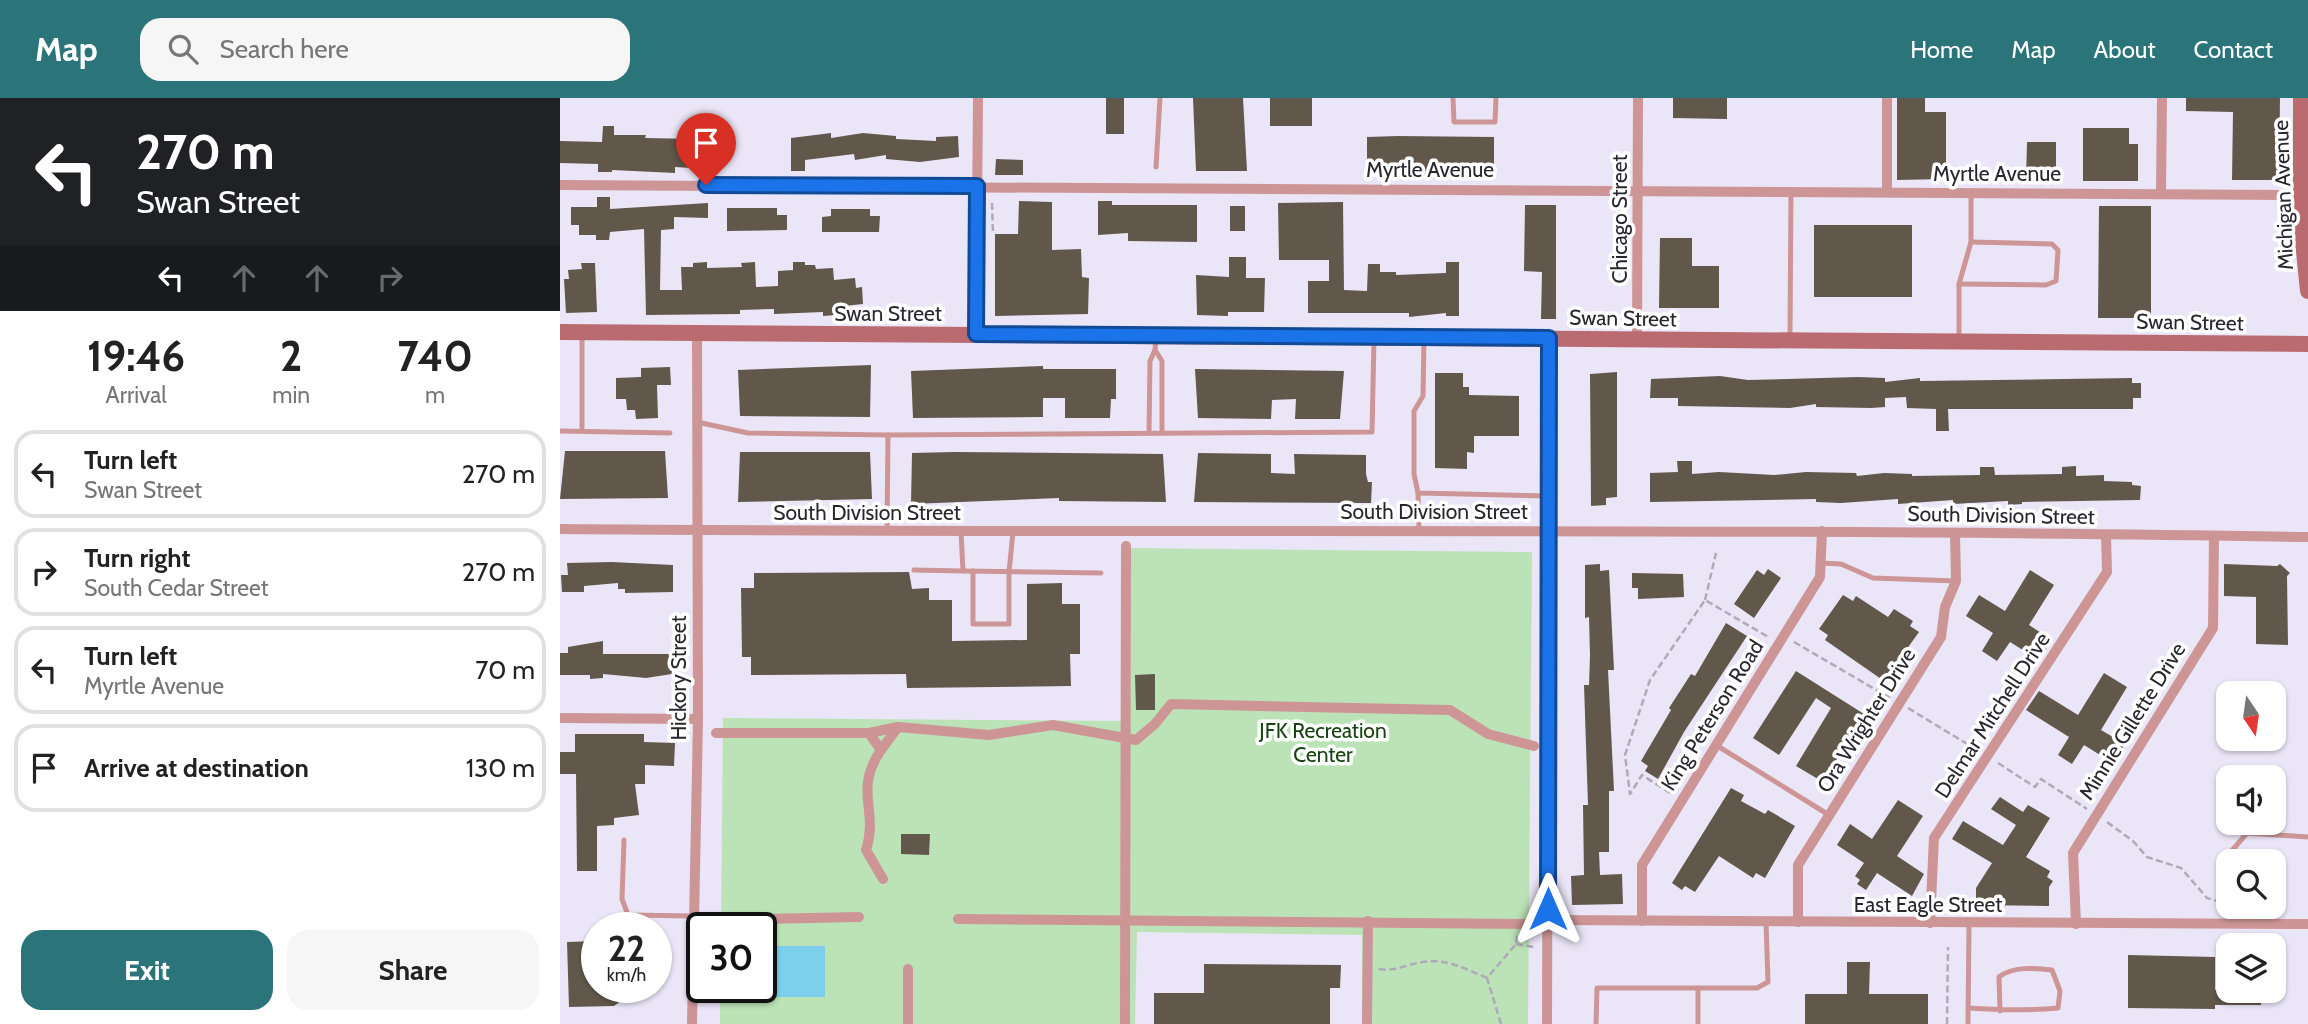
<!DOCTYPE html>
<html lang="en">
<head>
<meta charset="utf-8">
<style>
	body { margin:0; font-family:Cabin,sans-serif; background:#f6f6f6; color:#222; height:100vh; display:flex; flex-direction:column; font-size:26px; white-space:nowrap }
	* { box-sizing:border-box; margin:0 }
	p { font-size:23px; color:#767676 }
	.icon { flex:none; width:38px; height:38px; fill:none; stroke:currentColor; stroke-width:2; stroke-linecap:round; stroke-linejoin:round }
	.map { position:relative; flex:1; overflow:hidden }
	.sheet { display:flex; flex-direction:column; background:#fff; width:560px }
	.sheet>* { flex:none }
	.banner { background:#202124; color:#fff; overflow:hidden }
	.needle { width:46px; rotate:167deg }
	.tools { position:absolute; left:1656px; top:583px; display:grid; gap:14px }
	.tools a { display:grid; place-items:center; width:70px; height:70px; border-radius:14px; background:#fff; box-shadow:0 2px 5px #0004; font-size:35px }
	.speed { position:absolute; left:21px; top:814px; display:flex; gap:14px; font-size:35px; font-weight:700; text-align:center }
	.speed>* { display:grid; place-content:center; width:91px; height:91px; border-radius:50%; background:#fff; box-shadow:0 2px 5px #0004; line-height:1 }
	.speed small { font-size:18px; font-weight:400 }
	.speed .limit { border:4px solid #111; border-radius:10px; background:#fff; color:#111 }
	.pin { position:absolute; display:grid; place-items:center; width:60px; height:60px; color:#fff; margin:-72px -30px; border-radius:50% 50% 50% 0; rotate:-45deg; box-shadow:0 0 7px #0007 }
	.pin .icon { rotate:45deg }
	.me { position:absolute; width:77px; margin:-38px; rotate:0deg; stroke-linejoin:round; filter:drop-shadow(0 0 5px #0008) }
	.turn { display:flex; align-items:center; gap:24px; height:147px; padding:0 21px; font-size:32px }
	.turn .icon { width:91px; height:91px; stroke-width:2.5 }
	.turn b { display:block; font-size:49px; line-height:60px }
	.lanes { display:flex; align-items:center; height:66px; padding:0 21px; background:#0003; justify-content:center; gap:35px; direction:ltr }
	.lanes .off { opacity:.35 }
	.eta { display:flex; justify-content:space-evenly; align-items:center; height:119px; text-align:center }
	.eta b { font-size:42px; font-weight:700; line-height:49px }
	.button { display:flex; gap:14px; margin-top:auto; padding:14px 21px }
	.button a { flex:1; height:80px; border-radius:21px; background:#2a747a; color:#fff; font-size:28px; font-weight:700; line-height:80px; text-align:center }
	.button a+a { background:#f6f6f6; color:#222 }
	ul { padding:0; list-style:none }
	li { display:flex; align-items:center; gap:21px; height:88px; margin:0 14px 10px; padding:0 7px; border:4px solid #e0e0e0; border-radius:21px }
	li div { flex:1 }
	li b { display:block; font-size:26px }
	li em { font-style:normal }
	header { display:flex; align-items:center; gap:42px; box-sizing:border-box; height:98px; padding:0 35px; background:#2a747a; color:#fff }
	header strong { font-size:33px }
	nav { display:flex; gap:38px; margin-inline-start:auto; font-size:24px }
	.search { width:490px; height:63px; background:#f6f6f6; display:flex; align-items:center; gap:18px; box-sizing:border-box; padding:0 24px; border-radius:21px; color:#767676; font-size:26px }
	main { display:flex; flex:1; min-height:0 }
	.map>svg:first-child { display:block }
	.green { fill:#bce3b7 }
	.water { fill:#7ecfec }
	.building { fill:#61584b }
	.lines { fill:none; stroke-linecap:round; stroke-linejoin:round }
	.path { stroke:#aeabb8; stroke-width:2.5; stroke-dasharray:7 3.5; stroke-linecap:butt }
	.lane { stroke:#cd9596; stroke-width:5 }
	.street { stroke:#cd9596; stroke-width:10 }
	.secondary { stroke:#ba6b6f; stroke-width:16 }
	.route-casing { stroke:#114b97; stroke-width:18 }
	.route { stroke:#1a73e8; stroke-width:12 }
	.labels { text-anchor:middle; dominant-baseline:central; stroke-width:7; stroke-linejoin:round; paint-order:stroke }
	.street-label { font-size:21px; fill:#28272d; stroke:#fff }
	.park-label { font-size:21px; fill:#154410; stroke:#fff }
</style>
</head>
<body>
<header>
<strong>Map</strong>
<div class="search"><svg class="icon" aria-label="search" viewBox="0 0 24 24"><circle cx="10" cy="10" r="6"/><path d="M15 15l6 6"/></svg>Search here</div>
<nav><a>Home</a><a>Map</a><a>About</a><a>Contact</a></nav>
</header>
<main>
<section class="sheet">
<div class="banner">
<div class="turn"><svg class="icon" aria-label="left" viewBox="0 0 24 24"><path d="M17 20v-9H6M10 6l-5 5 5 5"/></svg><div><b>270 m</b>Swan Street</div></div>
<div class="lanes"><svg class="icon" aria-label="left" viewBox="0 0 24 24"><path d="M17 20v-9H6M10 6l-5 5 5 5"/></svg><svg class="icon off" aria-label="ahead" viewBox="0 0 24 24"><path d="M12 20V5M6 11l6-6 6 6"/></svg><svg class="icon off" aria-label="ahead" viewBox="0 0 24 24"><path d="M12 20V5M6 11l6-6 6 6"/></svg><svg class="icon off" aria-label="right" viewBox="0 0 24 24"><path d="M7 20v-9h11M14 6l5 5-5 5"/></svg></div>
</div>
<div class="eta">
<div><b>19:46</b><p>Arrival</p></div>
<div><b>2</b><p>min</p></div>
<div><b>740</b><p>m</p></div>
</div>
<ul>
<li><svg class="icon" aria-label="left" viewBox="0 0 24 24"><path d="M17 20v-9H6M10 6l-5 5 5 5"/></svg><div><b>Turn left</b><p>Swan Street</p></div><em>270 m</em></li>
<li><svg class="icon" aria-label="right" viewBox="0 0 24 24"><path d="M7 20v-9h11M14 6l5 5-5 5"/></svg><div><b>Turn right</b><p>South Cedar Street</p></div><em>270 m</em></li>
<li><svg class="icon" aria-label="left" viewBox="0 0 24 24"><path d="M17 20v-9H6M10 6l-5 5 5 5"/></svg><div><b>Turn left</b><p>Myrtle Avenue</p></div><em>70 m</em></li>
<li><svg class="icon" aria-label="arrive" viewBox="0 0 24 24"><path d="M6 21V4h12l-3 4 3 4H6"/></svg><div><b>Arrive at destination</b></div><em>130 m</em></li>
</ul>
<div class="button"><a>Exit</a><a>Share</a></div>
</section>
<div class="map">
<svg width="1748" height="926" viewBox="0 0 1748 926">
	<rect width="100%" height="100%" fill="#eae6f7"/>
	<path class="green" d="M571,450L972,454L968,926H802V837L577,834L575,926H160V889H201V830L161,829L163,620L570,623Z"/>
	<path class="water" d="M201,848H265V899H167V889H201Z"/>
	<g class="building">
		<rect x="546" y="0" width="18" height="36"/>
		<path d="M633,0H683L687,73H636Z"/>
		<rect x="710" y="0" width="42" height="28"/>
		<path d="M1113,0H1167V21L1113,20Z"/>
		<path d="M1337,0H1365V14H1386V81L1337,82Z"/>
		<path d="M1626,0H1720L1719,82H1672L1673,14L1626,13Z"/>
		<path d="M43,28H54V37H86L85,40L136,41V33L150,34L148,71L115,69V75L52,72V74H38V66L0,65V43L42,44Z"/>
		<path d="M1523,30H1569V46H1578V83H1523Z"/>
		<path d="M271,35V40L303,35L336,38V41L376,43V39L398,38L399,59L360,64L326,61V57L295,62L294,56L245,62V73H231V40Z"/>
		<path d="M838,38L934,39V78L807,77V39Z"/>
		<path d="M1467,44H1496V82H1466Z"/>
		<path d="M436,61L463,62V77H435Z"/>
		<path d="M37,99H50V111L148,105V120L114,119V131L101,132L100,192H122L121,169H133V165L147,164V170L182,169L181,165L195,164L196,189L218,188V173L233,172V164H245V167H255L256,171L273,170L274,182L295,180L296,190L302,189L303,206L275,209L276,217L263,218V214L214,216V211L180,212V216L86,217L84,131L50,134L49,142H36V137H19V127H11V109H37Z"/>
		<path d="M459,103L492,104V152L521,151L522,179L529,180L528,216L435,218V136H458Z"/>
		<path d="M538,103H552V107H637V144L568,143V135L538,137Z"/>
		<path d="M783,104L784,192L807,193L808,166H820V174H836V177L886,175V164H899V218H886V215L849,219V215H748V183H769V162H719L718,105Z"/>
		<path d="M965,107H996V221H981L982,174L964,173Z"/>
		<rect x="670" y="108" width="15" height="25"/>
		<path d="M1539,108H1591V220H1538Z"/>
		<path d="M167,110H217V117H227V132L167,133Z"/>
		<path d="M271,111H310V118H320L319,134H262V119L271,118Z"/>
		<rect x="1254" y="127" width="98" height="72"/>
		<path d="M1100,140H1132V168H1159V210H1099Z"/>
		<path d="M669,159H686V180H705L704,214H668V218L637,217L636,177L669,179Z"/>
		<path d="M21,165H35L37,214L6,215L4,181H9L8,172L22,171Z"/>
		<path d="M311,267L310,319L180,318L178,272Z"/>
		<path d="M483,268V271H556V301H551L550,320H505V300H483V319L353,320L351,273Z"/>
		<path d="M110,269L111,287H97L98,320L76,321L75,312H67L66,301H56V280L81,279V270Z"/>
		<path d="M635,271L784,273L780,321H735L736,301L712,302L711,321L638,320Z"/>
		<path d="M1057,274V399L1046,400V407L1031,408L1030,276Z"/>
		<path d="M875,275H903V289H909V297L959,298V338H914V355L907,354V371L875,370Z"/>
		<path d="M1160,278L1188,282L1298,279L1325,280V284L1360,280V283L1572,280V285H1581V300H1573V311H1388L1389,333H1376V311L1347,310L1346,299L1325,300V309L1311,310L1256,309V306L1230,310L1118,308V300H1090L1091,281Z"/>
		<path d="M5,353H105L108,400L0,401Z"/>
		<path d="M180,354H310L312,401L178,404Z"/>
		<path d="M393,354L603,356L606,404L499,403V400L351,406L352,355Z"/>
		<path d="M638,355L711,356V375L735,376L734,356L806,357V376L808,384H812L811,405L634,404Z"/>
		<path d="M1117,363H1132V376L1159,374L1214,377L1246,374L1296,375L1297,378L1324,375L1352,376V378L1420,377V369H1434L1435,377L1502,376V369L1516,368V378L1544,377V383L1572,384V387L1581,388L1580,402L1462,404V406L1448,407V403L1393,406V402L1338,406V401L1281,405L1256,404V401L1090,404V375L1118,374Z"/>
		<path d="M52,464L113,467V494L65,495V491H58V485L24,488V494H2L1,477H8L7,465Z"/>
		<path d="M1040,466V473L1049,472L1054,572H1048L1054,693H1049V754H1039L1040,777L1062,776L1063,806L1012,807L1011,778L1024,777L1023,707H1028L1024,587H1029L1030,557L1029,519L1025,520V467Z"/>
		<path d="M1664,466L1717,468L1720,466L1730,475L1727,478L1728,547L1696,546V499L1664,498Z"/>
		<path d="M1208,471L1221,480L1194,520L1174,506L1197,472L1204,477Z"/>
		<path d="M1470,472L1494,487L1469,527L1492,542L1479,562L1450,544L1437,563L1422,553L1433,535L1406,518L1419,497L1445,513Z"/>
		<path d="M349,474L352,491L369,490V502H392V543L467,542V486L502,485V506H520V556H510L511,588L347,590L346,576L191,577V559H182L181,490H194V475Z"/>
		<path d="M1072,475L1123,476L1124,499L1078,501V490H1072Z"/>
		<path d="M1283,497L1293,503L1296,498L1328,519L1334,511L1353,523L1350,528L1359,534L1324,583L1265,542L1268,537L1259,531Z"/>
		<path d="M1166,525L1187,538L1124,634L1098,681L1085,673L1088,668L1081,663L1111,612L1109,610L1131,576L1135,578Z"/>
		<path d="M43,543V556H112V576L86,580L43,576V580L30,581V577H0V555H8V549Z"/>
		<path d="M1236,573L1304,616L1263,684L1236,668L1271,610L1256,600L1219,657L1193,640Z"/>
		<path d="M1544,575L1567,589L1541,632L1565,646L1553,665L1524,647L1512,666L1498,657L1509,639L1466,612L1479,593L1518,617Z"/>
		<path d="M595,576V612H576L575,577Z"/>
		<path d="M15,636H84V644L115,645L114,668L85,667V686H75L79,717L54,720V727L37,728V773H17L16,676H0V654H15Z"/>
		<path d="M1171,690L1184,697L1181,703L1205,716L1208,712L1235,728L1205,780L1196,775L1193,780L1159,758L1135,794L1125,788L1122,792L1112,785Z"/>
		<path d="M1440,699L1463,714L1468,707L1490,720L1466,759L1490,773L1487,779L1493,783L1489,789V808L1416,807V790L1432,765L1392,741L1403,723L1443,747L1456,727L1431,711Z"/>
		<path d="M1338,702L1363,718L1337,758L1364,776L1352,798L1317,775L1306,792L1297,786L1300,782L1295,778L1304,765L1277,747L1290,726L1312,741Z"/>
		<path d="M341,736H370L369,757L341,756Z"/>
		<path d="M37,843V889H80L54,908L9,909L7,844Z"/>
		<path d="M1568,857L1655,859V892H1701V907H1655V911L1568,910Z"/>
		<path d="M1287,864H1310L1309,896H1368V926H1245V896H1287Z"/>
		<path d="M644,866L781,867L780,890H770V926H594V895H644Z"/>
	</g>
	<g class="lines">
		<g class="path">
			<path d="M432,105L433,136"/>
			<path d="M1145,502L1156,455"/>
			<path d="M1234,544L1330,600"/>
			<path d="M1348,610L1417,652"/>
			<path d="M1438,665L1475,689L1481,681L1527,711"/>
			<path d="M1110,695L1082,677L1070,696L1065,657L1090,582L1145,502L1210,540"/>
			<path d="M1547,724L1573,743L1587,759L1621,770L1647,800L1668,806"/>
			<path d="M956,846L973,849"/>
			<path d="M819,871C834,874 848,866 863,864C886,860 906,871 927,880"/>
			<path d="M941,926L927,880L956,846L957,838"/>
			<path d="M1387,926L1388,849"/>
		</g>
		<g class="lane">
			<path d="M893,0L894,24H935L936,0"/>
			<path d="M596,69L600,0"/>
			<path d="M1399,186L1486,187L1496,183L1498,152L1492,146L1411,144"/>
			<path d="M1230,240L1231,93"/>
			<path d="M864,241L863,298L854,313V376L858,395L989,398"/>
			<path d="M1399,242V186L1411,144V94"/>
			<path d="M595,252L602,263V335"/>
			<path d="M137,324L188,335L328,337"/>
			<path d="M0,333L110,335"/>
			<path d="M22,333V235"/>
			<path d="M589,335L590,263L595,252L596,240"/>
			<path d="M858,395L859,432"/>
			<path d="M327,433L328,337L812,334L814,241"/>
			<path d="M1260,465L1281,466L1313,480L1396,483"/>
			<path d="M354,472L403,473L401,433"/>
			<path d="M403,473L541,475"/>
			<path d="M413,473V526H449V474L453,434"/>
			<path d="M1156,647L1269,717"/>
			<path d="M64,742L62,801L68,817L134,818"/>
			<path d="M1668,778L1663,763L1687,735L1748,739"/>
			<path d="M1700,808L1707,825"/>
			<path d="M1408,910C1438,912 1468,913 1498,910L1500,893L1492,872C1475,870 1453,868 1439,879L1440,913"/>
			<path d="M1036,926L1037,890H1197L1208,884L1206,824"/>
			<path d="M1138,926V890"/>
			<path d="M1408,926L1409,825"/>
		</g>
		<g class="street">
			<path d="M1327,0V94"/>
			<path d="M0,87L1740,97"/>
			<path d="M1601,95L1602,0"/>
			<path d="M416,236L418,0"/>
			<path d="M1077,241L1078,0"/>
			<path d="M0,431C583,436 1165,429 1748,439"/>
			<path d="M0,620L138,621"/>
			<path d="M156,635H309L321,652L338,629L429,637L493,627L576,642L595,626L611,606L890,612L928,636L974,648"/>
			<path d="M309,635L338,629"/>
			<path d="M321,652C293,693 319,712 306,752L323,781"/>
			<path d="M398,821L973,826"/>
			<path d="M154,822L299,819"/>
			<path d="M988,822L1748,826"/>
			<path d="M1082,823V767L1260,479L1262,433"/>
			<path d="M1238,824V767L1381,539L1385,509L1396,483L1395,436"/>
			<path d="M1370,825L1374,740L1547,474L1546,437"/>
			<path d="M1516,826L1513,755L1653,530L1654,438"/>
			<path d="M348,871V926"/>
			<path d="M132,926L138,621L137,235"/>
			<path d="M565,926L566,448"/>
			<path d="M807,926L808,823"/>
			<path d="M987,926L989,240"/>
		</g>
		<g class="secondary">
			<path d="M1741,0V123L1748,193"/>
			<path d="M0,234L1748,246"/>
		</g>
	</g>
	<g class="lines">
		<defs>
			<path id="route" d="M146,87L417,88L416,236L989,240L988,811"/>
		</defs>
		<use href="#route" class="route-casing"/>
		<use href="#route" class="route"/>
	</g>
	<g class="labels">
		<g class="street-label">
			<text x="870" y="71">Myrtle Avenue</text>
			<text x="1437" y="75">Myrtle Avenue</text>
			<text transform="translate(1723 97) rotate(-92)">Michigan Avenue</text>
			<text transform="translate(1059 121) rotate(-90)">Chicago Street</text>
			<text x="328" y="215">Swan Street</text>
			<text transform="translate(1063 220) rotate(1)">Swan Street</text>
			<text transform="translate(1630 224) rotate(1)">Swan Street</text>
			<text x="874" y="413">South Division Street</text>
			<text x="307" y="414">South Division Street</text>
			<text transform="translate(1441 417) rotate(1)">South Division Street</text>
			<text transform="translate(118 580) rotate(-90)">Hickory Street</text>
			<text transform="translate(1152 617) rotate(-58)">King Peterson Road</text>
			<text transform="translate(1432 617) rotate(-57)">Delmar Mitchell Drive</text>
			<text transform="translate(1306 622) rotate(-58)">Ora Wrighter Drive</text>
			<text transform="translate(1572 623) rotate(-58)">Minnie Gillette Drive</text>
			<text x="1368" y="806">East Eagle Street</text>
		</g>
		<g class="park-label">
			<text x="763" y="632">JFK Recreation<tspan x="763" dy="24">Center</tspan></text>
		</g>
	</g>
</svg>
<div class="tools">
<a><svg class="needle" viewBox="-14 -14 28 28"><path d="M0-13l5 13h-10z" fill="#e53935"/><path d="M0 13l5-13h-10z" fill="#767676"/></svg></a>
<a><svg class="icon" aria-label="sound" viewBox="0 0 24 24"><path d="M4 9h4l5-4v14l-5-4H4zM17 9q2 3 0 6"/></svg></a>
<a><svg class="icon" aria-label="search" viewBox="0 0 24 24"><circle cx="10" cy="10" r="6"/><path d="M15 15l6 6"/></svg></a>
<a><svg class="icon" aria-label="layers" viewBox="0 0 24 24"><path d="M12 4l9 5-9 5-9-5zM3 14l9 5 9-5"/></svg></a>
</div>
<div class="speed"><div>22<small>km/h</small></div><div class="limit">30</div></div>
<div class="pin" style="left:146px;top:87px;background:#d93025"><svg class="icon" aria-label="arrive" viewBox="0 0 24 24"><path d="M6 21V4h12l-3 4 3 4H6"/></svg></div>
<svg class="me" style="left:988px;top:811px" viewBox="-20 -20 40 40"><path d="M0-17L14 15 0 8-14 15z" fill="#1a73e8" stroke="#fff" stroke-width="4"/></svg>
</div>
</main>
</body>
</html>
